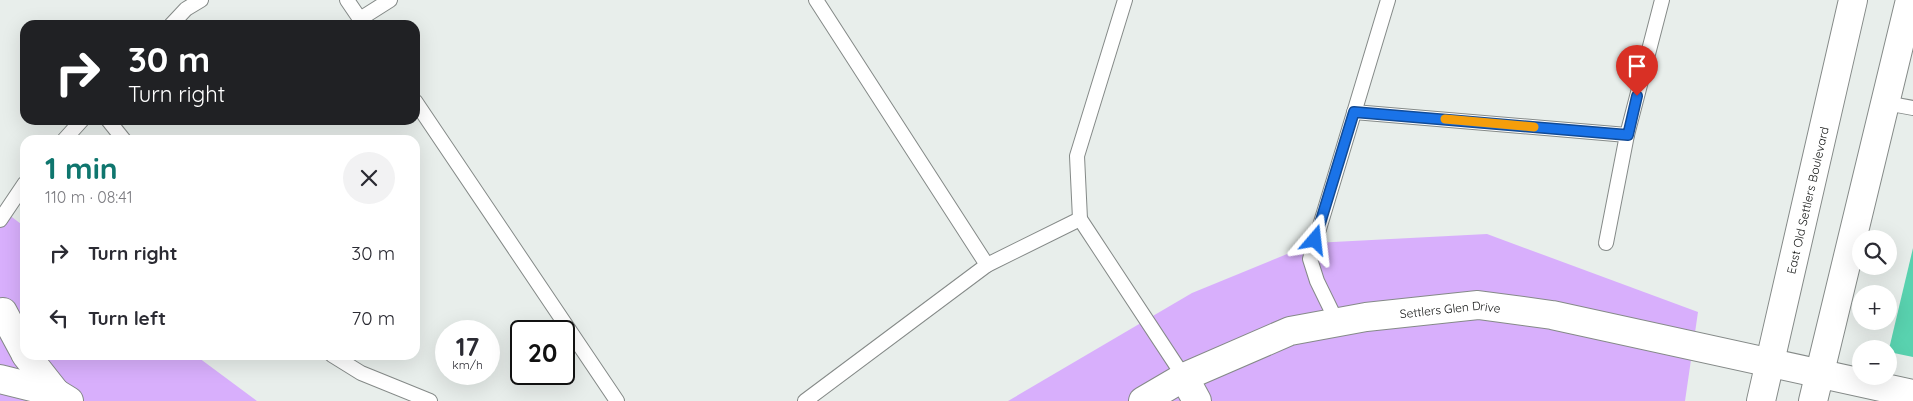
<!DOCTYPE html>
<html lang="en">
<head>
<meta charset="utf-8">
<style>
	body { margin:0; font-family:Quicksand,sans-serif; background:#f2f2f3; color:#2b2b33; height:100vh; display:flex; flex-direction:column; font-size:19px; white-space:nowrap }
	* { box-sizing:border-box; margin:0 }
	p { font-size:16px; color:#7c7c81 }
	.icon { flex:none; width:28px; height:28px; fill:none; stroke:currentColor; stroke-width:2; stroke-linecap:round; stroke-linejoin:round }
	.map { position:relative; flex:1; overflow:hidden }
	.drawer { position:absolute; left:20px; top:135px; width:400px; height:225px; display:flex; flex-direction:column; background:#fff; border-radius:15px; box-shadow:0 5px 20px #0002 }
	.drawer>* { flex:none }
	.banner { position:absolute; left:20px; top:20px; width:400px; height:105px; border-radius:15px; box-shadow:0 5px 20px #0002; background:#202124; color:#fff; overflow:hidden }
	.buttons { position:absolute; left:1852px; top:230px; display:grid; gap:10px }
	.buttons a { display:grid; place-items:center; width:45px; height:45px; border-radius:50%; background:#fff; box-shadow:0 5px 20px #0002; font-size:25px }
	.speed { position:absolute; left:435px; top:320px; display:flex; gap:10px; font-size:25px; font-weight:700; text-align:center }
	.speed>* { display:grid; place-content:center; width:65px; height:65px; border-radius:50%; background:#fff; box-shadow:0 5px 20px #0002; line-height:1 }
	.speed small { font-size:12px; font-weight:400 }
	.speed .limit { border:2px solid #111; border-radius:8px; background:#fff; color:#111 }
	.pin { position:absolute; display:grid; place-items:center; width:42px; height:42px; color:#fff; margin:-51px -21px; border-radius:50% 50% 50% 0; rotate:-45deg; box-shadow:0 0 5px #0007 }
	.pin .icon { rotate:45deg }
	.me { position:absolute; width:55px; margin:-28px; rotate:17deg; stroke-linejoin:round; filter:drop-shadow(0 0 4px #0008) }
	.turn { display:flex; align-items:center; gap:18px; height:105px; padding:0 25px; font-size:22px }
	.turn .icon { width:65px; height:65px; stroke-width:2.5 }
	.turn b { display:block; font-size:35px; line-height:42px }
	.round { display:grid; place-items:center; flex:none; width:52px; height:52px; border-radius:26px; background:#f2f2f3 }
	.headline { display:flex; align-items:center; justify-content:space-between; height:85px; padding:0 25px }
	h1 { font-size:30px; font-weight:700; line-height:38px; color:#0f766e }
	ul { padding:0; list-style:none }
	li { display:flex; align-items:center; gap:15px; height:65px; padding:0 25px }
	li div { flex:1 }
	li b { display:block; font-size:19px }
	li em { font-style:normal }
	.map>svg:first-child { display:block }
	.green { fill:#d8affc }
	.water { fill:#59d2af }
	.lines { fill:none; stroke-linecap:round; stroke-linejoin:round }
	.lane-casing { stroke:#858a88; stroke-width:16 }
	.street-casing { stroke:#858a88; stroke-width:30 }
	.secondary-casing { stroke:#858a88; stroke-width:30 }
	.lane { stroke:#fff; stroke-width:14 }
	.street { stroke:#fff; stroke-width:28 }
	.secondary { stroke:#fff; stroke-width:28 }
	.route-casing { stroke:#114b97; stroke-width:12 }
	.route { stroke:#1a73e8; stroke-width:9 }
	.slow { stroke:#f59e0b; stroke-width:9 }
	.labels { text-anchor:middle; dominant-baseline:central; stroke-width:5; stroke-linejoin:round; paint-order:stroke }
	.street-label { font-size:12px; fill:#0e100f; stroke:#e8eeeb }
</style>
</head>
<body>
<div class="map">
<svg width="1913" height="401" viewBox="0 0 1913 401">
	<rect width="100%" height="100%" fill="#e8eeeb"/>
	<g class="green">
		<path d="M0,208L25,227V355H195L257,401H0Z"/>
		<path d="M1487,234L1698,312L1685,401H1008L1192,293L1314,243Z"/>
	</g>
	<path class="water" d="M1913,248V357L1889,352V349Z"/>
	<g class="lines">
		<defs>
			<g id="lane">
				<path d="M347,0L364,25"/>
				<path d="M816,0L987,265"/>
				<path d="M1125,0L1077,156L1080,219L1184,377"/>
				<path d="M360,19L390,0"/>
				<path d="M171,25L186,9L201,0"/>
				<path d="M415,101L617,401"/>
				<path d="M1886,103L1913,108"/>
				<path d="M1354,112L1627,135L1662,0"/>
				<path d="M108,120L124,140"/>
				<path d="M64,140L82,120"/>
				<path d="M0,220L25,183"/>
				<path d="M1606,243L1627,135"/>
				<path d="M1337,322L1317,281L1310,259L1388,0"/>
				<path d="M332,355L361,373L430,401"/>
				<path d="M805,401L987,265L1080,219"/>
			</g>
			<g id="street">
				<path d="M3,312L25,353"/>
				<path d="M26,355L56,393"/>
				<path d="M1184,377L1197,401"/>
				<path d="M0,379L56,393L69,401"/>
				<path id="s1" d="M1143,401L1184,377L1290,331L1366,317L1478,305L1552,315L1913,394"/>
			</g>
			<g id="secondary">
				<path id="s2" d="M1761,401L1853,0"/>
				<path d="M1813,401L1910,0"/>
			</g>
		</defs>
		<use href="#lane" class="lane-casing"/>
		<use href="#street" class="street-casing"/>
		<use href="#secondary" class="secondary-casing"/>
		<use href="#lane" class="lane"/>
		<use href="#street" class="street"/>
		<use href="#secondary" class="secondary"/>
	</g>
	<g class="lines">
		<defs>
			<path id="route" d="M1315,240L1354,112L1628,135L1637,96"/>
		</defs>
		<use href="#route" class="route-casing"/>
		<use href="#route" class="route"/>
		<path class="slow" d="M1445,119L1534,127"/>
	</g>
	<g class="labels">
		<g class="street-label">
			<text stroke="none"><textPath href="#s2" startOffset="206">East Old Settlers Boulevard</textPath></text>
			<text stroke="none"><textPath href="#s1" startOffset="325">Settlers Glen Drive</textPath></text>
		</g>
	</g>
</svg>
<div class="buttons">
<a><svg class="icon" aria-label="search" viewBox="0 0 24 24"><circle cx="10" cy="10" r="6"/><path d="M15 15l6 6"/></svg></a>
<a>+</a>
<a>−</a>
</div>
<div class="speed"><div>17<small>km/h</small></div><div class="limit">20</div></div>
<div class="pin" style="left:1637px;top:96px;background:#d93025"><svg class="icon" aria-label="arrive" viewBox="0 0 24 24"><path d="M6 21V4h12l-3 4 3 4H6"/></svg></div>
<svg class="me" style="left:1315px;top:240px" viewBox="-20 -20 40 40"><path d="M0-17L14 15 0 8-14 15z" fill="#1a73e8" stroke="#fff" stroke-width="4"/></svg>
<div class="banner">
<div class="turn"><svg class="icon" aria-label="right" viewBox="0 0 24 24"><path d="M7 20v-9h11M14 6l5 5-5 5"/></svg><div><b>30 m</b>Turn right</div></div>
</div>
<section class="drawer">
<div class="headline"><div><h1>1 min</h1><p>110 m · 08:41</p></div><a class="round"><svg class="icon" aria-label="close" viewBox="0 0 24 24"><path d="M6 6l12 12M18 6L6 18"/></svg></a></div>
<ul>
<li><svg class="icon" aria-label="right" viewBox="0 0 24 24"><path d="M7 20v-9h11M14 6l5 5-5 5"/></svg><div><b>Turn right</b></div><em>30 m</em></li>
<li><svg class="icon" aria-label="left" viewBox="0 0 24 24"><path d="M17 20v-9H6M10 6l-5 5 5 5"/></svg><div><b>Turn left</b></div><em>70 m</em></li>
</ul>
</section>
</div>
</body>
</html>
